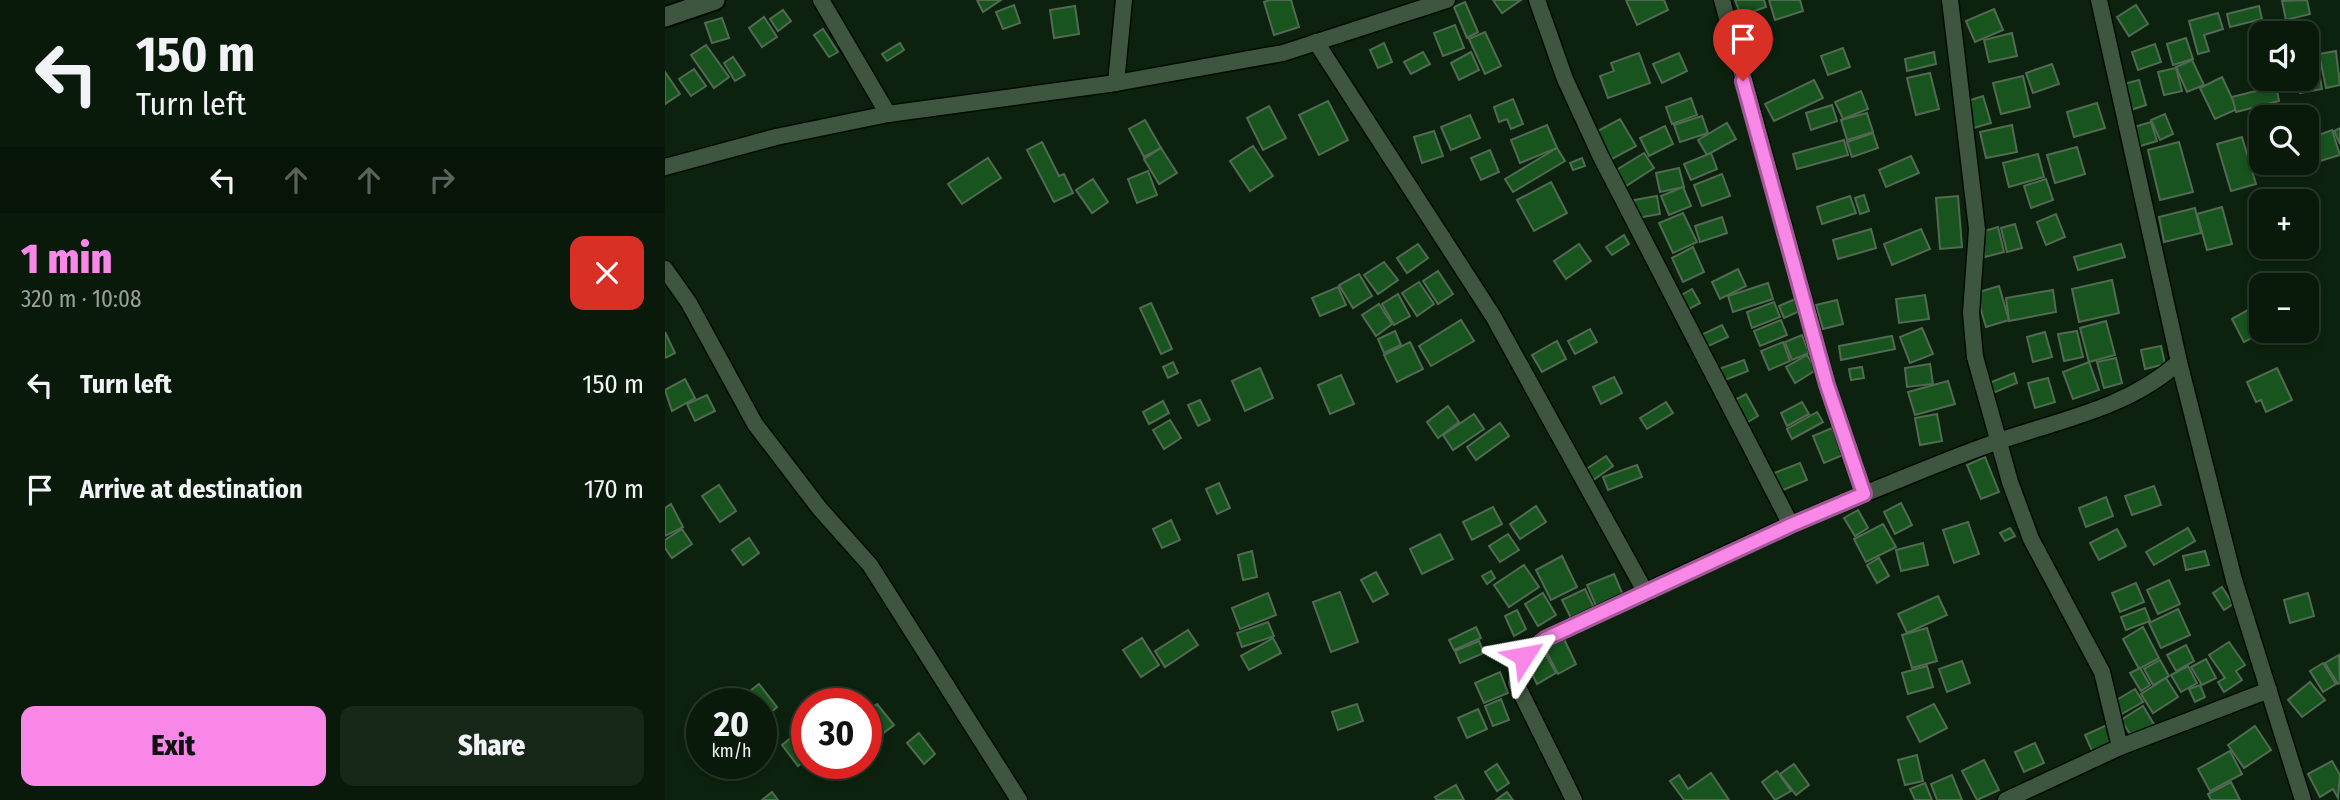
<!DOCTYPE html>
<html lang="en">
<head>
<meta charset="utf-8">
<style>
	body { margin:0; font-family:"Fira Sans Condensed",sans-serif; background:#172718; color:#f1f3f6; height:100vh; display:flex; flex-direction:column; font-size:26px; white-space:nowrap }
	* { box-sizing:border-box; margin:0 }
	p { font-size:23px; color:#99a19c }
	.icon { flex:none; width:38px; height:38px; fill:none; stroke:currentColor; stroke-width:2; stroke-linecap:round; stroke-linejoin:round }
	.map { position:relative; flex:1; overflow:hidden }
	.sheet { display:flex; flex-direction:column; background:#091a0a; width:665px }
	.sheet>* { flex:none }
	.banner { background:#091a0a; color:#f1f3f6; overflow:hidden }
	.buttons { position:absolute; left:1584px; top:21px; display:grid; gap:14px }
	.buttons a { display:grid; place-items:center; width:70px; height:70px; border-radius:14px; background:#091a0a; box-shadow:0 4px 10px #0003,0 0 0 2px #29382b; font-size:35px }
	.speed { position:absolute; left:21px; top:688px; display:flex; gap:14px; font-size:35px; font-weight:700; text-align:center }
	.speed>* { display:grid; place-content:center; width:91px; height:91px; border-radius:50%; background:#091a0a; box-shadow:0 4px 10px #0003,0 0 0 2px #29382b; line-height:1 }
	.speed small { font-size:18px; font-weight:400 }
	.speed .limit { border:10px solid #d22; background:#fff; color:#111 }
	.pin { position:absolute; display:grid; place-items:center; width:60px; height:60px; color:#fff; margin:-72px -30px; border-radius:50% 50% 50% 0; rotate:-45deg; box-shadow:0 0 7px #0007 }
	.pin .icon { rotate:45deg }
	.me { position:absolute; width:77px; margin:-38px; rotate:56deg; stroke-linejoin:round; filter:drop-shadow(0 0 5px #0008) }
	.turn { display:flex; align-items:center; gap:24px; height:147px; padding:0 21px; font-size:32px }
	.turn .icon { width:91px; height:91px; stroke-width:2.5 }
	.turn b { display:block; font-size:49px; line-height:60px }
	.lanes { display:flex; align-items:center; height:66px; padding:0 21px; background:#0003; justify-content:center; gap:35px; direction:ltr }
	.lanes .off { opacity:.35 }
	.round { display:grid; place-items:center; flex:none; width:74px; height:74px; border-radius:14px; background:#172718 }
	.summary { display:flex; align-items:center; justify-content:space-between; height:119px; padding:0 21px }
	h1 { font-size:42px; font-weight:800; line-height:52px; color:#f987e8 }
	.primary-button { display:flex; gap:14px; margin-top:auto; padding:14px 21px }
	.primary-button a { flex:1; height:80px; border-radius:14px; background:#f987e8; color:#111; font-size:28px; font-weight:800; line-height:80px; text-align:center }
	.primary-button a+a { background:#172718; color:#f1f3f6 }
	ul { padding:0; list-style:none }
	li { display:flex; align-items:center; gap:21px; height:105px; padding:0 21px }
	li div { flex:1 }
	li b { display:block; font-size:26px }
	li em { font-style:normal }
	main { display:flex; flex:1; min-height:0 }
	.map>svg:first-child { display:block }
	.building { fill:#17541e; stroke:#526a52; stroke-width:2 }
	.lines { fill:none; stroke-linecap:round; stroke-linejoin:round }
	.minor-casing { stroke:#000b00; stroke-width:19 }
	.tertiary-casing { stroke:#000b00; stroke-width:23 }
	.minor { stroke:#3e563f; stroke-width:16 }
	.tertiary { stroke:#3e563f; stroke-width:19 }
	.route-casing { stroke:#a25897; stroke-width:18 }
	.route { stroke:#f987e8; stroke-width:12 }
</style>
</head>
<body>
<main>
<section class="sheet">
<div class="banner">
<div class="turn"><svg class="icon" aria-label="left" viewBox="0 0 24 24"><path d="M17 20v-9H6M10 6l-5 5 5 5"/></svg><div><b>150 m</b>Turn left</div></div>
<div class="lanes"><svg class="icon" aria-label="left" viewBox="0 0 24 24"><path d="M17 20v-9H6M10 6l-5 5 5 5"/></svg><svg class="icon off" aria-label="ahead" viewBox="0 0 24 24"><path d="M12 20V5M6 11l6-6 6 6"/></svg><svg class="icon off" aria-label="ahead" viewBox="0 0 24 24"><path d="M12 20V5M6 11l6-6 6 6"/></svg><svg class="icon off" aria-label="right" viewBox="0 0 24 24"><path d="M7 20v-9h11M14 6l5 5-5 5"/></svg></div>
</div>
<div class="summary"><div><h1>1 min</h1><p>320 m · 10:08</p></div><a class="round" style="background:#d93025;color:#fff"><svg class="icon" aria-label="close" viewBox="0 0 24 24"><path d="M6 6l12 12M18 6L6 18"/></svg></a></div>
<ul>
<li><svg class="icon" aria-label="left" viewBox="0 0 24 24"><path d="M17 20v-9H6M10 6l-5 5 5 5"/></svg><div><b>Turn left</b></div><em>150 m</em></li>
<li><svg class="icon" aria-label="arrive" viewBox="0 0 24 24"><path d="M6 21V4h12l-3 4 3 4H6"/></svg><div><b>Arrive at destination</b></div><em>170 m</em></li>
</ul>
<div class="primary-button"><a>Exit</a><a>Share</a></div>
</section>
<div class="map">
<svg width="1675" height="800" viewBox="0 0 1675 800">
	<rect width="100%" height="100%" fill="#0c220e"/>
	<g class="building">
		<path d="M312,0H336L318,12Z"/>
		<path d="M605,0H626L634,27L609,35L599,2Z"/>
		<path d="M828,0H856L837,13Z"/>
		<path d="M961,0H999L1003,10L972,25Z"/>
		<path d="M1070,0H1099L1101,7L1076,16Z"/>
		<path d="M1104,0H1135L1138,11L1110,20Z"/>
		<path d="M1642,0L1645,14L1621,20L1617,1Z"/>
		<path d="M800,2L813,32L802,38L789,7Z"/>
		<path d="M349,5L355,23L338,29L331,12Z"/>
		<path d="M1471,5L1483,24L1464,36L1452,17Z"/>
		<path d="M410,6L414,34L389,38L385,10Z"/>
		<path d="M1594,6L1597,19L1565,27L1562,14Z"/>
		<path d="M1329,9L1338,30L1310,42L1301,21Z"/>
		<path d="M118,10L126,21L113,31L105,19Z"/>
		<path d="M1553,13L1558,29L1539,35L1544,51L1533,54L1524,21Z"/>
		<path d="M99,17L112,37L97,47L84,28Z"/>
		<path d="M57,18L64,38L47,43L40,23Z"/>
		<path d="M1647,23L1651,53L1642,54V33H1623L1622,27Z"/>
		<path d="M790,25L799,48L778,56L769,33Z"/>
		<path d="M158,29L173,52L164,57L149,35Z"/>
		<path d="M820,32L836,66L820,74L804,39Z"/>
		<path d="M1347,33L1352,56L1324,62L1319,40Z"/>
		<path d="M1521,38L1528,59L1508,65L1502,44Z"/>
		<path d="M235,43L239,50L222,61L217,54Z"/>
		<path d="M719,43L727,62L713,68L705,50Z"/>
		<path d="M1490,44L1496,62L1473,70L1467,52Z"/>
		<path d="M41,45L64,77L49,88L26,55Z"/>
		<path d="M1178,48L1185,67L1163,75L1156,56Z"/>
		<path d="M1671,51L1675,85L1661,88L1654,54Z"/>
		<path d="M758,52L765,64L746,74L739,62Z"/>
		<path d="M806,52L814,70L794,80L786,63Z"/>
		<path d="M1269,52L1271,64L1242,71L1240,59Z"/>
		<path d="M974,53L985,83L943,98L935,76L949,71L946,63Z"/>
		<path d="M1014,53L1022,71L997,83L988,64Z"/>
		<path d="M1651,55L1657,89L1635,93L1632,79H1642V56Z"/>
		<path d="M68,57L80,75L70,81L59,63Z"/>
		<path d="M1527,60L1539,85L1522,92L1511,67Z"/>
		<path d="M1387,64L1394,84L1368,93L1361,73Z"/>
		<path d="M1511,68L1517,91L1499,95L1493,72Z"/>
		<path d="M29,69L41,86L26,96L14,79Z"/>
		<path d="M0,72L15,94L0,104Z"/>
		<path d="M1265,73L1274,109L1251,115L1242,78Z"/>
		<path d="M1358,76L1365,107L1336,114L1328,83Z"/>
		<path d="M1557,77L1572,109L1550,119L1535,88Z"/>
		<path d="M1149,80L1158,98L1109,121L1100,104Z"/>
		<path d="M1474,80L1481,105L1463,111L1455,85Z"/>
		<path d="M1611,86L1614,101L1571,112L1567,97Z"/>
		<path d="M1196,91L1203,109L1178,119L1170,102Z"/>
		<path d="M1318,96L1326,123L1305,129L1297,103Z"/>
		<path d="M1026,98L1032,115L1007,124L1001,107Z"/>
		<path d="M848,99L858,124L846,129L842,119L834,122L829,107Z"/>
		<path d="M663,101L683,140L654,155L634,115Z"/>
		<path d="M1432,103L1440,128L1409,137L1402,112Z"/>
		<path d="M1167,105L1172,121L1146,130L1141,113Z"/>
		<path d="M604,106L621,138L598,150L582,118Z"/>
		<path d="M1202,113L1208,132L1182,140L1176,120Z"/>
		<path d="M1500,114L1508,134L1495,140L1486,120Z"/>
		<path d="M805,115L815,138L786,150L776,127Z"/>
		<path d="M1037,116L1043,133L1015,142L1009,125Z"/>
		<path d="M955,119L971,146L947,159L931,132Z"/>
		<path d="M480,120L496,148L479,157L464,129Z"/>
		<path d="M1486,122L1492,141L1472,147L1466,128Z"/>
		<path d="M1062,123L1071,139L1042,155L1033,140Z"/>
		<path d="M882,125L892,148L855,163L846,140Z"/>
		<path d="M1347,125L1352,152L1321,158L1315,132Z"/>
		<path d="M1000,126L1008,144L984,156L975,138Z"/>
		<path d="M1675,128V144L1669,131Z"/>
		<path d="M1667,130L1675,155L1655,161L1648,137Z"/>
		<path d="M769,131L778,156L757,163L749,137Z"/>
		<path d="M1208,133L1213,148L1187,157L1182,142Z"/>
		<path d="M1577,137L1591,184L1566,191L1552,144Z"/>
		<path d="M1179,140L1183,155L1132,169L1128,154Z"/>
		<path d="M377,142L394,176L399,174L408,193L389,202L362,150Z"/>
		<path d="M1514,142L1528,192L1495,200L1483,150Z"/>
		<path d="M588,146L608,176L585,191L565,161Z"/>
		<path d="M1412,147L1420,174L1390,183L1382,155Z"/>
		<path d="M496,148L512,173L494,184L479,159Z"/>
		<path d="M892,148L900,161L848,192L840,179Z"/>
		<path d="M825,150L834,172L816,180L806,158Z"/>
		<path d="M979,153L989,168L958,188L948,172Z"/>
		<path d="M1046,153L1052,169L1026,180L1019,164Z"/>
		<path d="M1373,154L1379,177L1344,187L1338,163Z"/>
		<path d="M1246,156L1254,173L1221,187L1214,170Z"/>
		<path d="M323,158L336,178L297,204L283,184Z"/>
		<path d="M917,158L920,166L908,170L905,163Z"/>
		<path d="M1014,168L1019,187L995,192L991,173Z"/>
		<path d="M483,171L492,195L472,203L463,179Z"/>
		<path d="M1057,174L1065,196L1037,206L1029,185Z"/>
		<path d="M428,179L443,202L427,213L411,190Z"/>
		<path d="M1381,179L1388,200L1366,208L1359,186Z"/>
		<path d="M886,182L902,213L869,231L852,200Z"/>
		<path d="M1018,187L1026,206L1004,215L996,196Z"/>
		<path d="M1199,195L1204,211L1195,214L1190,198Z"/>
		<path d="M992,196L995,214L972,218L969,200Z"/>
		<path d="M1185,196L1191,213L1157,224L1152,207Z"/>
		<path d="M1293,196L1297,247L1275,249L1271,198Z"/>
		<path d="M1557,207L1567,244L1542,250L1532,214Z"/>
		<path d="M1530,208L1536,233L1499,242L1494,217Z"/>
		<path d="M1018,213L1032,242L1008,253L994,223Z"/>
		<path d="M1391,214L1400,237L1381,245L1372,222Z"/>
		<path d="M1057,217L1062,233L1035,242L1030,226Z"/>
		<path d="M1350,224L1357,248L1342,252L1336,228Z"/>
		<path d="M1333,227L1339,252L1320,257L1313,233Z"/>
		<path d="M1206,229L1211,248L1173,259L1168,240Z"/>
		<path d="M1256,229L1265,249L1227,265L1219,244Z"/>
		<path d="M959,235L964,244L947,255L941,247Z"/>
		<path d="M753,244L763,258L742,273L732,258Z"/>
		<path d="M914,244L926,261L901,279L889,261Z"/>
		<path d="M1456,244L1460,257L1413,270L1409,257Z"/>
		<path d="M1028,247L1039,272L1018,282L1007,258Z"/>
		<path d="M719,262L733,280L713,294L699,275Z"/>
		<path d="M1073,269L1081,286L1055,299L1047,282Z"/>
		<path d="M773,271L788,294L773,304L758,281Z"/>
		<path d="M694,274L707,296L688,308L674,285Z"/>
		<path d="M1447,280L1454,313L1414,322L1407,289Z"/>
		<path d="M754,282L769,304L752,316L737,293Z"/>
		<path d="M1103,283L1108,299L1068,312L1063,296Z"/>
		<path d="M1334,286L1344,320L1321,327L1311,293Z"/>
		<path d="M673,287L681,305L655,316L647,298Z"/>
		<path d="M1027,289L1035,303L1022,310L1015,296Z"/>
		<path d="M1388,290L1391,312L1344,321L1341,298Z"/>
		<path d="M733,294L745,316L729,325L717,304Z"/>
		<path d="M1260,295L1264,319L1234,323L1231,299Z"/>
		<path d="M1130,299L1135,311L1119,318L1114,306Z"/>
		<path d="M1172,300L1178,324L1158,329L1151,305Z"/>
		<path d="M1109,302L1115,317L1087,328L1082,312Z"/>
		<path d="M486,303L507,349L496,354L475,308Z"/>
		<path d="M714,304L727,324L711,336L697,315Z"/>
		<path d="M1583,310L1595,333L1579,342L1567,319Z"/>
		<path d="M796,320L809,341L766,366L754,346Z"/>
		<path d="M1116,320L1122,335L1095,346L1089,331Z"/>
		<path d="M1441,321L1450,355L1424,362L1415,328Z"/>
		<path d="M1057,325L1063,337L1039,348L1034,336Z"/>
		<path d="M1257,328L1268,354L1245,363L1235,337Z"/>
		<path d="M925,329L932,342L910,354L903,341Z"/>
		<path d="M730,331L736,345L719,353L713,339Z"/>
		<path d="M1412,331L1418,357L1399,361L1393,334Z"/>
		<path d="M0,332L10,353L0,358Z"/>
		<path d="M1380,332L1387,357L1368,362L1362,337Z"/>
		<path d="M1137,335L1144,353L1127,360L1120,342Z"/>
		<path d="M1227,336L1230,349L1176,360L1174,346Z"/>
		<path d="M892,341L901,359L877,372L867,355Z"/>
		<path d="M745,342L758,369L732,382L719,355Z"/>
		<path d="M1118,342L1125,361L1104,370L1096,351Z"/>
		<path d="M1496,346L1500,364L1480,369L1476,350Z"/>
		<path d="M1142,355L1151,370L1130,383L1121,367Z"/>
		<path d="M1451,358L1457,383L1439,388L1432,362Z"/>
		<path d="M1079,360L1083,371L1055,382L1051,370Z"/>
		<path d="M508,362L513,373L503,378L498,367Z"/>
		<path d="M1424,362L1434,390L1408,399L1398,372Z"/>
		<path d="M1265,364L1268,384L1242,387L1240,368Z"/>
		<path d="M1197,367L1199,378L1186,380L1184,369Z"/>
		<path d="M595,368L608,398L580,411L567,381Z"/>
		<path d="M1612,368L1627,400L1601,412L1596,400L1591,402L1582,382Z"/>
		<path d="M1349,373L1352,383L1328,393L1324,383Z"/>
		<path d="M676,375L689,404L665,414L653,385Z"/>
		<path d="M949,377L957,393L936,404L928,387Z"/>
		<path d="M1383,378L1390,402L1370,408L1363,383Z"/>
		<path d="M20,379L30,398L7,411L0,390Z"/>
		<path d="M1283,381L1290,404L1250,415L1243,392Z"/>
		<path d="M1081,394L1093,416L1076,426L1064,403Z"/>
		<path d="M42,395L50,411L30,421L22,404Z"/>
		<path d="M535,400L545,420L533,426L523,405Z"/>
		<path d="M498,401L504,413L484,424L478,412Z"/>
		<path d="M1001,402L1008,413L982,429L975,418Z"/>
		<path d="M1137,402L1144,414L1122,426L1116,413Z"/>
		<path d="M783,406L794,422L773,438L762,422Z"/>
		<path d="M1152,412L1158,422L1127,439L1122,429Z"/>
		<path d="M809,414L819,429L788,450L778,435Z"/>
		<path d="M1272,414L1277,441L1255,445L1250,418Z"/>
		<path d="M505,420L516,438L499,449L488,430Z"/>
		<path d="M835,423L844,436L811,460L802,447Z"/>
		<path d="M1167,428L1178,455L1159,463L1148,436Z"/>
		<path d="M941,456L948,466L927,481L920,470Z"/>
		<path d="M1320,457L1334,492L1316,499L1302,465Z"/>
		<path d="M1135,463L1142,480L1111,493L1104,475Z"/>
		<path d="M972,465L977,477L943,490L938,477Z"/>
		<path d="M554,483L565,508L552,514L541,489Z"/>
		<path d="M54,485L71,511L55,522L37,496Z"/>
		<path d="M1489,486L1496,505L1467,515L1460,496Z"/>
		<path d="M1441,497L1448,516L1421,527L1414,508Z"/>
		<path d="M1236,503L1247,525L1230,534L1219,512Z"/>
		<path d="M6,504L18,527L0,536V508Z"/>
		<path d="M871,506L881,522L855,539L845,524Z"/>
		<path d="M828,507L837,524L807,540L798,522Z"/>
		<path d="M1193,510L1203,528L1190,536L1179,518Z"/>
		<path d="M506,520L515,540L497,548L488,529Z"/>
		<path d="M1303,522L1314,554L1289,563L1278,530Z"/>
		<path d="M1218,524L1231,547L1201,562L1189,539Z"/>
		<path d="M1345,528L1350,536L1340,541L1335,533Z"/>
		<path d="M1523,528L1530,541L1489,565L1481,552Z"/>
		<path d="M17,529L27,544L7,558L0,548V540Z"/>
		<path d="M1452,529L1461,546L1434,560L1425,543Z"/>
		<path d="M775,534L788,559L757,574L745,549Z"/>
		<path d="M843,534L854,550L835,562L824,546Z"/>
		<path d="M84,538L94,553L78,565L67,550Z"/>
		<path d="M1258,543L1263,565L1236,571L1231,550Z"/>
		<path d="M587,551L592,577L578,580L573,555Z"/>
		<path d="M1540,551L1544,565L1521,570L1518,556Z"/>
		<path d="M897,556L912,587L886,600L871,570Z"/>
		<path d="M1214,558L1224,576L1212,583L1202,565Z"/>
		<path d="M859,565L874,587L844,607L829,585Z"/>
		<path d="M826,571L830,578L822,584L817,576Z"/>
		<path d="M711,572L723,594L708,602L696,580Z"/>
		<path d="M949,574L958,595L931,606L922,585Z"/>
		<path d="M1504,580L1515,604L1493,614L1482,590Z"/>
		<path d="M1471,583L1479,602L1455,612L1447,593Z"/>
		<path d="M1557,587L1568,604L1559,610L1548,593Z"/>
		<path d="M920,589L930,610L907,620L897,600Z"/>
		<path d="M675,592L693,642L666,652L648,602Z"/>
		<path d="M603,593L611,615L575,629L567,608Z"/>
		<path d="M878,593L891,615L873,626L860,604Z"/>
		<path d="M1643,593L1649,616L1625,623L1619,600Z"/>
		<path d="M1273,596L1282,615L1242,633L1233,614Z"/>
		<path d="M1480,608L1485,621L1461,630L1456,617Z"/>
		<path d="M1513,609L1525,635L1496,648L1484,623Z"/>
		<path d="M852,610L861,629L849,636L840,616Z"/>
		<path d="M603,622L609,636L577,647L572,633Z"/>
		<path d="M811,627L816,638L789,650L784,640Z"/>
		<path d="M1478,627L1494,658L1474,669L1458,639Z"/>
		<path d="M1262,628L1272,661L1247,668L1237,635Z"/>
		<path d="M523,630L533,645L500,667L490,651Z"/>
		<path d="M477,638L494,665L476,677L458,650Z"/>
		<path d="M608,638L616,653L584,670L576,656Z"/>
		<path d="M899,639L911,664L893,674L880,649Z"/>
		<path d="M814,641L819,653L795,663L790,651Z"/>
		<path d="M1564,642L1580,665L1571,671L1577,680L1559,692L1553,682L1560,678L1544,655Z"/>
		<path d="M1521,645L1529,661L1511,671L1502,655Z"/>
		<path d="M881,655L891,673L872,684L863,666Z"/>
		<path d="M1674,655L1675,683L1673,684L1660,663Z"/>
		<path d="M1541,659L1551,678L1537,685L1526,667Z"/>
		<path d="M1495,660L1504,676L1488,685L1479,669Z"/>
		<path d="M1297,661L1305,683L1282,692L1274,669Z"/>
		<path d="M1658,663L1671,684L1658,692L1645,671Z"/>
		<path d="M1262,666L1268,687L1243,694L1237,673Z"/>
		<path d="M1523,666L1532,683L1516,692L1506,675Z"/>
		<path d="M1475,668L1485,685L1476,691L1465,673Z"/>
		<path d="M835,672L843,693L819,703L810,683Z"/>
		<path d="M1501,678L1513,697L1488,713L1476,694Z"/>
		<path d="M1645,682L1660,700L1637,717L1623,700Z"/>
		<path d="M94,684L112,707L98,719L96,704H86L80,695Z"/>
		<path d="M1535,685L1540,697L1530,702L1524,689Z"/>
		<path d="M1470,689L1478,702L1455,715L1448,702Z"/>
		<path d="M78,696L84,704H69Z"/>
		<path d="M836,699L844,720L828,726L820,706Z"/>
		<path d="M212,704L229,725L213,737L201,722V712Z"/>
		<path d="M692,704L698,721L673,730L667,712Z"/>
		<path d="M1269,704L1282,728L1255,742L1242,717Z"/>
		<path d="M1478,706L1490,726L1469,740L1456,720Z"/>
		<path d="M813,709L822,729L802,738L793,718Z"/>
		<path d="M1442,725L1450,743L1428,753L1420,735Z"/>
		<path d="M1590,726L1606,750L1579,768L1563,745Z"/>
		<path d="M201,727L209,738L201,743Z"/>
		<path d="M37,733V762L24,742Z"/>
		<path d="M132,733L142,746V759L133,766L117,745Z"/>
		<path d="M254,733L270,754L259,764L242,743Z"/>
		<path d="M1370,743L1379,763L1359,772L1350,752Z"/>
		<path d="M1565,751L1577,774L1545,791L1533,769Z"/>
		<path d="M1252,755L1258,781L1240,785L1233,760Z"/>
		<path d="M1319,760L1334,790L1312,800L1297,771Z"/>
		<path d="M1667,761L1675,775L1673,798L1668,789L1655,797L1643,774Z"/>
		<path d="M832,764L844,783L832,791L820,772Z"/>
		<path d="M1129,764L1144,785L1131,795L1115,774Z"/>
		<path d="M1112,771L1126,791L1110,800L1097,782Z"/>
		<path d="M1046,773L1064,800H1019L1005,781L1014,775L1023,789Z"/>
		<path d="M1287,775L1297,800H1272L1266,784Z"/>
		<path d="M1566,782L1575,800H1546L1543,794Z"/>
		<path d="M1260,783L1267,800H1250L1245,789Z"/>
		<path d="M791,785L799,800H772L770,797Z"/>
		<path d="M107,792L113,800H97Z"/>
		<path d="M842,792L848,800H831Z"/>
	</g>
	<g class="lines">
		<defs>
			<g id="minor">
				<path d="M156,0L223,114"/>
				<path d="M872,0L900,79L935,155L1126,525"/>
				<path d="M1057,0L1162,385L1199,494"/>
				<path d="M1285,0L1312,229L1306,313L1310,357L1345,482L1366,539L1437,672L1455,747"/>
				<path d="M1434,0L1514,362L1569,580L1638,800"/>
				<path d="M651,42L828,316L981,593"/>
				<path d="M451,83L459,0"/>
				<path d="M0,167L111,137L223,114L451,83L618,53L782,0"/>
				<path d="M0,269L24,303L90,424L155,509L205,565L354,800"/>
				<path d="M909,800L851,683C852,660 863,653 880,639C986,590 1090,538 1199,494C1244,476 1290,456 1337,440C1399,419 1464,407 1514,362"/>
				<path d="M1341,800L1455,747L1604,690"/>
			</g>
			<path id="tertiary" d="M0,17L50,0"/>
		</defs>
		<use href="#minor" class="minor-casing"/>
		<use href="#tertiary" class="tertiary-casing"/>
		<use href="#minor" class="minor"/>
		<use href="#tertiary" class="tertiary"/>
	</g>
	<g class="lines">
		<defs>
			<path id="route" d="M859,656L880,639L1126,525L1199,494L1162,385L1078,81"/>
		</defs>
		<use href="#route" class="route-casing"/>
		<use href="#route" class="route"/>
	</g>
</svg>
<div class="buttons">
<a><svg class="icon" aria-label="sound" viewBox="0 0 24 24"><path d="M4 9h4l5-4v14l-5-4H4zM17 9q2 3 0 6"/></svg></a>
<a><svg class="icon" aria-label="search" viewBox="0 0 24 24"><circle cx="10" cy="10" r="6"/><path d="M15 15l6 6"/></svg></a>
<a>+</a>
<a>−</a>
</div>
<div class="speed"><div>20<small>km/h</small></div><div class="limit">30</div></div>
<div class="pin" style="left:1078px;top:81px;background:#d93025"><svg class="icon" aria-label="arrive" viewBox="0 0 24 24"><path d="M6 21V4h12l-3 4 3 4H6"/></svg></div>
<svg class="me" style="left:859px;top:656px" viewBox="-20 -20 40 40"><path d="M0-17L14 15 0 8-14 15z" fill="#f987e8" stroke="#fff" stroke-width="4"/></svg>
</div>
</main>
</body>
</html>
